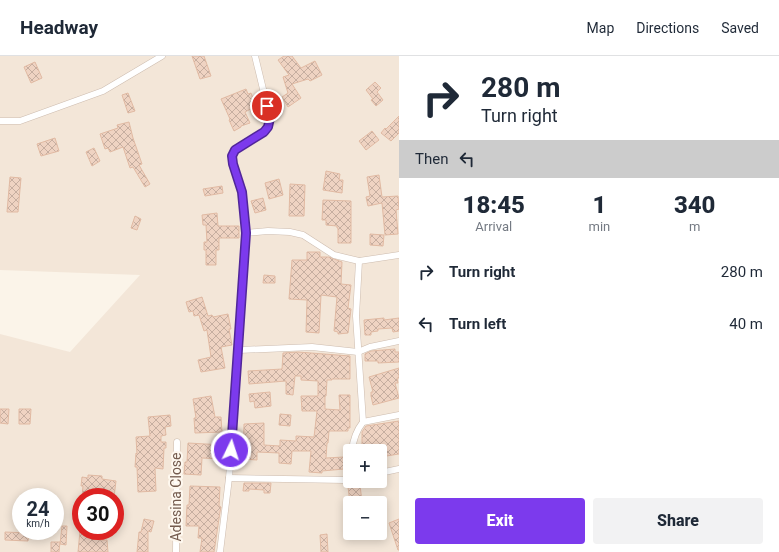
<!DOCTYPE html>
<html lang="en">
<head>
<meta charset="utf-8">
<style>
	body { margin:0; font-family:Roboto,sans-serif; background:#f2f2f3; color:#1f2937; height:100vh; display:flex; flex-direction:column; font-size:15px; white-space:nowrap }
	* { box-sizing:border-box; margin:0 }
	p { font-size:13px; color:#747a83 }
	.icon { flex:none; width:22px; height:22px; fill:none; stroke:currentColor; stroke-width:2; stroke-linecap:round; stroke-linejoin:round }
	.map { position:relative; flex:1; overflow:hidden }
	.drawer { display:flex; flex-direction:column; background:#fff; width:380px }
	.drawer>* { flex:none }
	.hud { background:#fff; color:#1f2937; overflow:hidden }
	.fabs { position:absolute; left:343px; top:388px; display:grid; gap:8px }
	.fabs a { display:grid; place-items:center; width:44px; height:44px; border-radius:4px; background:#fff; box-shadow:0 2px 10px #0003; font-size:20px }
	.speed { position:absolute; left:12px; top:432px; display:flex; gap:8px; font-size:20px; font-weight:700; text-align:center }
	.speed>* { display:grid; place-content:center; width:52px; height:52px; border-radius:50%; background:#fff; box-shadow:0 2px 10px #0003; line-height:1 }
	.speed small { font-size:10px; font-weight:400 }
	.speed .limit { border:6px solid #d22; background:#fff; color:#111 }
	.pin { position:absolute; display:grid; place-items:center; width:34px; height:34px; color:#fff; margin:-17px; border:2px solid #fff; border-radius:50%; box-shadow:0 1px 4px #0007 }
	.me { position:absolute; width:44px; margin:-22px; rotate:4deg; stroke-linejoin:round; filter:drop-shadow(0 0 3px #0008) }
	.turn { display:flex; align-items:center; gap:14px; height:84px; padding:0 16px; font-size:18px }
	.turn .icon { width:52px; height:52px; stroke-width:2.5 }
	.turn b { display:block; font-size:28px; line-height:34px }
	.then { display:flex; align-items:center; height:38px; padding:0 16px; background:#0003; gap:8px; font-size:15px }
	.eta { display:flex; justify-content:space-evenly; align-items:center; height:68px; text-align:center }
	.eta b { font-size:24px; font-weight:800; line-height:28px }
	.button { display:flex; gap:8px; margin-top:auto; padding:8px 16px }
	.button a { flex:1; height:46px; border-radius:4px; background:#7c3aed; color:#fff; font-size:16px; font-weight:800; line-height:46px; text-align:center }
	.button a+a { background:#f2f2f3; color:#1f2937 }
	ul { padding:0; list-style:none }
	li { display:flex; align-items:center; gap:12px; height:52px; padding:0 16px }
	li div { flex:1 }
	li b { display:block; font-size:15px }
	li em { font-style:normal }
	header { display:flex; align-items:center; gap:24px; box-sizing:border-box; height:56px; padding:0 20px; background:#fff; border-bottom:1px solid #e0e1e3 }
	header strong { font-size:19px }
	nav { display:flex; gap:22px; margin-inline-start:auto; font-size:14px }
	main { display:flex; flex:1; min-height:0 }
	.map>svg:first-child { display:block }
	.residential { fill:#f3e6d8; fill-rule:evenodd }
	.building { fill:url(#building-cross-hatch); stroke:#e1baa3 }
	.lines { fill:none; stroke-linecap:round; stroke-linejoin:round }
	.street-casing { stroke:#cdbcaf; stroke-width:7 }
	.street { stroke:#fff; stroke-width:6 }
	.route-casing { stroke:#51269a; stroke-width:10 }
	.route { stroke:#7c3aed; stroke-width:7 }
	.labels { text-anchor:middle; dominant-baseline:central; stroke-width:4; stroke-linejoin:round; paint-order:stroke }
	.street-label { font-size:14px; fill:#745b4e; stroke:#fef8ef }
</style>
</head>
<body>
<header>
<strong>Headway</strong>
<nav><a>Map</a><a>Directions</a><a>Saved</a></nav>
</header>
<main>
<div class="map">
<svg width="399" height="496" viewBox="0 0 399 496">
	<defs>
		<pattern id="building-cross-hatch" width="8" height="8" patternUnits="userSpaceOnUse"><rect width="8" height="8" fill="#efd3c2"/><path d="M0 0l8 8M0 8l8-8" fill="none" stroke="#c6aea0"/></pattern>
	</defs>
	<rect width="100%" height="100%" fill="#fbf4e9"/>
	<path class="residential" d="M0,0H399V496H0V278L70,296L140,219L0,214ZM350,395H380V425H350ZM21,441H55V475H21ZM81,441H115V475H81ZM350,447H380V477H350Z"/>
	<g class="building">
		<path d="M192,0H204L211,20L200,23Z"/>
		<path d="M284,0H292L301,12L315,5L322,19L310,25L308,23L292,28L301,42L288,51L282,41L288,37L283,21L289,19L278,4Z"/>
		<path d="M35,6L42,22L31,27L24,11Z"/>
		<path d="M375,26L381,32L377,36L383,44L376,50L371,44L373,43L366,34Z"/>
		<path d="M246,33L248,38L251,37L254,45L257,43L260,48L245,56L250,67L241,70V71L234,75L229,64L230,63L221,43Z"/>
		<path d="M128,37L135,55L128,57L122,39Z"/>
		<path d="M399,60V77L391,85L381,77L385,72L386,73Z"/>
		<path d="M129,66L133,82L142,108L139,109L150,128L145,131L133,111L130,112L123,91L110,96L108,92L105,93L100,78L118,72L117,69Z"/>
		<path d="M372,75L379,84L366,94L359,85Z"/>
		<path d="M55,82L59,95L41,100L37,88Z"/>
		<path d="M94,92L100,105L92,110L86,96Z"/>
		<path d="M326,115L340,118L339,124H343L342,137L323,134Z"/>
		<path d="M379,119L382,141L398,140L399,153L396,154L398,178L385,179L382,147L368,150L366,141L370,140L367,121Z"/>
		<path d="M10,121L21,122L18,156H7Z"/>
		<path d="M279,123L283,139L269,143L265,127Z"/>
		<path d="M290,128L305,129L304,160H289Z"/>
		<path d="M222,130L223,137L205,140L203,133Z"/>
		<path d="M263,142L266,154L255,157L251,145Z"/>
		<path d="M323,144L351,145V187H338V172H337V170L326,169V164H322Z"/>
		<path d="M217,157L218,170H239V182H219V194H216V209H206V194H204V186H207L206,169H203L202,159Z"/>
		<path d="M135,160L141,163L137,174L131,172Z"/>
		<path d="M370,178L384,179L383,190L370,189Z"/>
		<path d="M307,196H320V201H329L342,206L341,228L351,229L348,252L351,253L348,277L338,278V276L334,275L337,241L321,239L319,277L306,276L307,244L289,243L292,204H307Z"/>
		<path d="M264,219L275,220V227H263Z"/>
		<path d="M202,241L208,260L212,259L213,261L228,258L231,273H229L232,289L221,291L225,312L201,316L198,304L211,301L207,274L204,275L199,259L194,260L193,255L189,256L186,246Z"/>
		<path d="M384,262V264L399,262V275L393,276L392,272L378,273V275L371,276V279H365L364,264Z"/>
		<path d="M395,293V296H399V306L378,307V305H365V298L371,295Z"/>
		<path d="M298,296L350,300V323H332V324H327L326,340H325V353L340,354L339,339H350V372H348V375H329L328,387H327L326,402L344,401V413L322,415V417L309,416L311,395H292L291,408L279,407V397L257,396V404L243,403L244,368L264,367V389L280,390V384L296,385V380L314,381L317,355H302L301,340H318V325L301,324V320H295L293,339L286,338V325L249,328L248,315L282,313L283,297Z"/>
		<path d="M399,312V322H397L398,327H395L399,342L373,349L371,340V336H373L369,321Z"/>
		<path d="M270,336L271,350L255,352L254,345L250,346L249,338Z"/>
		<path d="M211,340L215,361H221L222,376L195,377L194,362H196L193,343Z"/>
		<path d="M0,353H9L8,368L0,367Z"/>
		<path d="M19,353H31L30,368H19Z"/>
		<path d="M280,358L291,359L290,370L279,369Z"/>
		<path d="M170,359L171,370L165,371L166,379L161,380V386H166V392H164L163,413L155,412L156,435L138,436L137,411H135L136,397L137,398L136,381L150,380L148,361Z"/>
		<path d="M399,365V398L380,401V395H362V376L366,370Z"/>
		<path d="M188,387L223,389L222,403L202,402L201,419L184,418L185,406H187Z"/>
		<path d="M88,419L102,420V423L116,425L114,441H82L83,430H81L82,421L88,422Z"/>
		<path d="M244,427H271L270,437H264V434L249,433V435H243Z"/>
		<path d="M360,429L362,446L350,447L348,431Z"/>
		<path d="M190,430L220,431L219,450L221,451L220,456L214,496H200L202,482H198L199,470H186L187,449H189Z"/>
		<path d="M144,463L154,465L151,476L148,475V496H137L139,476H141Z"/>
		<path d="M399,463V494H398L389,467Z"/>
		<path d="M62,470H67L66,489L60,488Z"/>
		<path d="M80,475H98V484H107L108,496H78Z"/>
		<path d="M5,476L29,477L28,485L5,484Z"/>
		<path d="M327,478L328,496H321L320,479Z"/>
		<path d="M51,486H60L59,496H51Z"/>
	</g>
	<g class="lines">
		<defs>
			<g id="street">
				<path d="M0,65H20L103,35L162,0"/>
				<path d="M246,177L268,175L290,176L303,179L334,199L359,205L399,199"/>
				<path d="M359,205L356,260L363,366"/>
				<path d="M239,294L312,291L358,296L370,291L399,285"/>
				<path d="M352,395C353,383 356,375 363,366L399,359"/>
				<path d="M380,417L399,413"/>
				<path d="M229,422L345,424L350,423"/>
				<path d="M176,496L177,386"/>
				<path d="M220,496L229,422L239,294L246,177L242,136L233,108L232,100L235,93L264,76L269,71L270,62L255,0"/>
			</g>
		</defs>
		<use href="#street" class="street-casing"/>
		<use href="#street" class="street"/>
	</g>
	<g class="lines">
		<defs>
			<path id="route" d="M231,394L246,177L242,136L233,108L232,100L235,94L264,76L268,71L270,62L267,50"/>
		</defs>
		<use href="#route" class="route-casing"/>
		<use href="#route" class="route"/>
	</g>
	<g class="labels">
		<g class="street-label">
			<text transform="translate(176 441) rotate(-90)">Adesina Close</text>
		</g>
	</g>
</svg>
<div class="fabs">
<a>+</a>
<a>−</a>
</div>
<div class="speed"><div>24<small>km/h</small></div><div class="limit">30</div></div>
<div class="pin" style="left:267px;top:50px;background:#d93025"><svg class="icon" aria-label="arrive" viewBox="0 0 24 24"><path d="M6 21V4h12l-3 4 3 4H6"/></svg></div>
<svg class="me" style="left:231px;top:394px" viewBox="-20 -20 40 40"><circle r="17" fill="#7c3aed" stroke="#fff" stroke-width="3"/><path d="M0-11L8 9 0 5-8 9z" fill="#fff"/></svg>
</div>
<section class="drawer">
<div class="hud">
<div class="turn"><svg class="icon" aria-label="right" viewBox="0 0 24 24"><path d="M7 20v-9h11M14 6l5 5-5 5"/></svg><div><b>280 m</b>Turn right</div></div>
<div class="then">Then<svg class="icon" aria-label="left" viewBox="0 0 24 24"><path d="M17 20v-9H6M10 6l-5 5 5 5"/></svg></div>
</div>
<div class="eta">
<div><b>18:45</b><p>Arrival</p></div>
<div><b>1</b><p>min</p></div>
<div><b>340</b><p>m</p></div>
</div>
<ul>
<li><svg class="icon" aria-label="right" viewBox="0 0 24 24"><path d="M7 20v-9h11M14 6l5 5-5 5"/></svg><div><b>Turn right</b></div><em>280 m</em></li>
<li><svg class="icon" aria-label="left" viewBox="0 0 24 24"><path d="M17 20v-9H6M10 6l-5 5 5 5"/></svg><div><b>Turn left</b></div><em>40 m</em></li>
</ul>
<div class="button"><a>Exit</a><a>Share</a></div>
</section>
</main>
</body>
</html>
